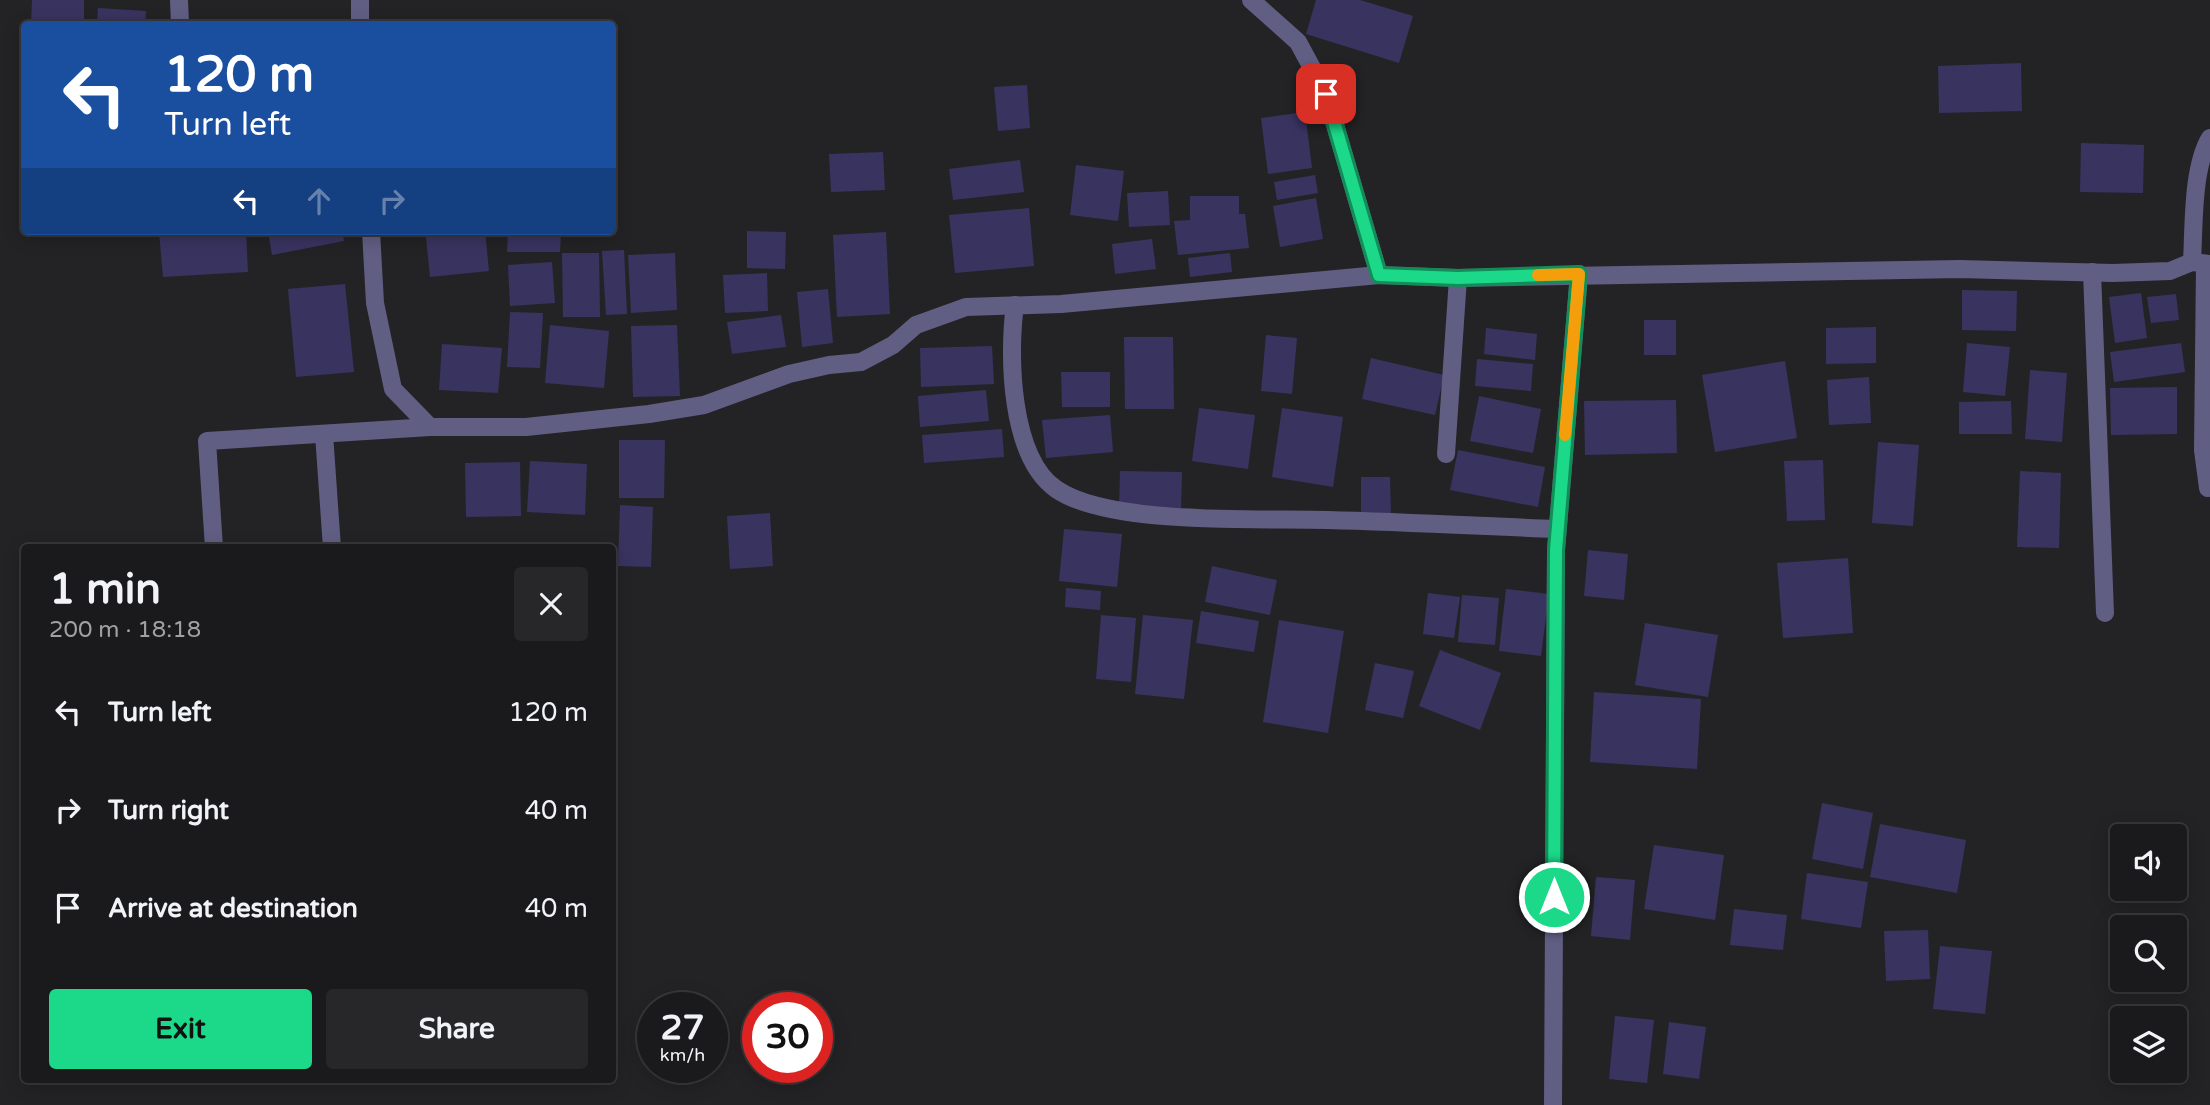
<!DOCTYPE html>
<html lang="en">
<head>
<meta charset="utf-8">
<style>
	body { margin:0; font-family:"Varela Round",sans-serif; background:#272729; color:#f1f3f6; height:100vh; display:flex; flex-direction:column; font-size:26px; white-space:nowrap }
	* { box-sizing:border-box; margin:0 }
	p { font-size:23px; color:#9fa1a3 }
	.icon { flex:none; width:38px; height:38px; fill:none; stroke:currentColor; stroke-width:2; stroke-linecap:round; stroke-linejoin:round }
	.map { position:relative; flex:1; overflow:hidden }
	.sheet { position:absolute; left:21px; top:544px; width:595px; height:539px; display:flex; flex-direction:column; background:#1a1a1c; border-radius:7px; box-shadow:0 4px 18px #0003,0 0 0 2px #38383b }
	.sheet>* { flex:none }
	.banner { position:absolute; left:21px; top:21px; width:595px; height:214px; border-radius:7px; box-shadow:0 4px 18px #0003,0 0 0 2px #38383b; background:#1a4fa0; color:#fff; overflow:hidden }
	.controls { position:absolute; left:2110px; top:824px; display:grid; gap:14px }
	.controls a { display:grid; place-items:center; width:77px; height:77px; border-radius:7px; background:#1a1a1c; box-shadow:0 4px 18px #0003,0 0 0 2px #38383b; font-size:35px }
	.speed { position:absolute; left:637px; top:992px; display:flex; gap:14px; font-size:35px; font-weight:700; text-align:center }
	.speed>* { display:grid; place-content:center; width:91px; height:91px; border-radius:50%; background:#1a1a1c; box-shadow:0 4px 18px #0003,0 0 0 2px #38383b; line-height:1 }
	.speed small { font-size:18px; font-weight:400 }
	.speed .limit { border:10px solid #d22; background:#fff; color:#111 }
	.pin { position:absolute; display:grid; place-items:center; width:60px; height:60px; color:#fff; margin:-30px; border-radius:14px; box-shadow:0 4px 10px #0006 }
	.me { position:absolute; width:77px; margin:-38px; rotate:0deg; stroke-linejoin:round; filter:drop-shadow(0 0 5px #0008) }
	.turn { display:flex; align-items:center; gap:24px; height:147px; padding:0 28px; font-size:32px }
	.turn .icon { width:91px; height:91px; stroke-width:2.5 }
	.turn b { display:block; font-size:49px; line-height:60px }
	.lanes { display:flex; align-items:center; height:66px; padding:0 28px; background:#0003; justify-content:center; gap:35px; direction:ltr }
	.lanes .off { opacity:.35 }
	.round { display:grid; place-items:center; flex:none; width:74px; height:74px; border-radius:7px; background:#272729 }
	.overview { display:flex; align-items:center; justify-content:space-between; height:119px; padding:0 28px }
	h1 { font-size:42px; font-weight:700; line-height:52px }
	.cta { display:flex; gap:14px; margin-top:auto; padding:14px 28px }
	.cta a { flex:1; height:80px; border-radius:7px; background:#1bd988; color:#111; font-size:28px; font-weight:700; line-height:80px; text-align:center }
	.cta a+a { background:#272729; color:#f1f3f6 }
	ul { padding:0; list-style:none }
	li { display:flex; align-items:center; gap:21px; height:98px; padding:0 28px }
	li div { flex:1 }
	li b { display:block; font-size:26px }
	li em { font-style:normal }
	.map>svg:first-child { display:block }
	.building { fill:#393360 }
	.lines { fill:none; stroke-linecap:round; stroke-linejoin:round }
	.minor { stroke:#615e84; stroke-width:18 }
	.route-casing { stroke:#128d58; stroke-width:18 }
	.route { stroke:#1bd988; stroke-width:12 }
	.slow { stroke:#f59e0b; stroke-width:12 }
</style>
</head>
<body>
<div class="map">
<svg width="2210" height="1105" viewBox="0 0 2210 1105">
	<rect width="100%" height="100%" fill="#232326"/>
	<g class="building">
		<path d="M32,0H84V24H31Z"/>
		<path d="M1316,0H1360L1413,16L1399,63L1306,34Z"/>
		<path d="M98,8L146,11L145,24H97Z"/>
		<path d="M2021,63L2022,111L1939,113L1938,66Z"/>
		<path d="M1027,85L1030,128L998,131L994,87Z"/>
		<path d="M1305,112L1312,168L1268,174L1261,118Z"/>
		<path d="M2081,143L2144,145L2143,193L2080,192Z"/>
		<path d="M883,152L885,190L831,192L829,154Z"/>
		<path d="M1020,160L1024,192L953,200L949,169Z"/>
		<path d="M1076,165L1124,171L1118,221L1070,215Z"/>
		<path d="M1315,175L1318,193L1277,200L1274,182Z"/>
		<path d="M1168,191L1170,225L1129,227L1127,193Z"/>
		<path d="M1190,196H1239V214H1245L1249,248L1178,255L1174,221L1190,220Z"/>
		<path d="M1316,198L1323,239L1280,247L1273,206Z"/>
		<path d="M1029,208L1034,266L955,273L949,215Z"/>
		<path d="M246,231L248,272L163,277L159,232Z"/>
		<path d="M268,231H342L344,241L272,255Z"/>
		<path d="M485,231L489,271L430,277L426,237Z"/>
		<path d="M508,231H561L560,252H507Z"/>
		<path d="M747,231L786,232L785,269L747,268Z"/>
		<path d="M886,232L890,314L837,317L833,235Z"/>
		<path d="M1152,239L1156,269L1115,274L1112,244Z"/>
		<path d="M624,250L627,314L606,315L602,251Z"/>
		<path d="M562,253H599L600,317H563Z"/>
		<path d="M675,253L677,310L631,313L628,255Z"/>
		<path d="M1230,253L1232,272L1190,277L1188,258Z"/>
		<path d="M552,262L555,303L510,306L508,265Z"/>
		<path d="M767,273L768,311L725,313L723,275Z"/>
		<path d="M345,284L354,372L296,377L288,289Z"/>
		<path d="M828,289L833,343L802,347L797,292Z"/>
		<path d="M1962,290L2017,291L2016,331L1962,330Z"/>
		<path d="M2141,293L2147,338L2115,343L2109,297Z"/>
		<path d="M2176,294L2179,320L2151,323L2147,297Z"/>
		<path d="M510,312L543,313L540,368L507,367Z"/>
		<path d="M781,315L786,347L732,354L727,322Z"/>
		<rect x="1644" y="320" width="32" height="35"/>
		<path d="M550,325L609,331L604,388L545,383Z"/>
		<path d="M677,325L680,396L633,397L631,326Z"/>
		<path d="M1876,327V363L1826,364V328Z"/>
		<path d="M1486,328L1537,334L1535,360L1484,354Z"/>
		<path d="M1266,335L1297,338L1292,394L1261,391Z"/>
		<path d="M1124,337H1173L1174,409H1125Z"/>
		<path d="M1967,343L2010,347L2005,396L1963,392Z"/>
		<path d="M2181,343L2185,372L2114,382L2110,352Z"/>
		<path d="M442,344L502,348L498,393L439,390Z"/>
		<path d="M992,346L994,384L921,387L920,348Z"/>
		<path d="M1371,358L1444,375L1435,415L1362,399Z"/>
		<path d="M1477,359L1533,364L1531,391L1475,386Z"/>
		<path d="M1785,361L1797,438L1715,452L1702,375Z"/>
		<path d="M2030,370L2067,373L2062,442L2025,439Z"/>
		<path d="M1061,372H1110V407H1062Z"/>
		<path d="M1869,377L1871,423L1829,425L1827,380Z"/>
		<path d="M2177,387V434L2111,435L2110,388Z"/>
		<path d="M986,390L989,421L920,427L918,396Z"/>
		<path d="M1479,396L1541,409L1533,453L1470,441Z"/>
		<path d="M1676,400L1677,453L1585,455L1584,401Z"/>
		<path d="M2011,401L2012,434H1959V402Z"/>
		<path d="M1199,408L1255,415L1248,469L1192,461Z"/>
		<path d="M1282,408L1343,417L1333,487L1272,477Z"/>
		<path d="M1110,415L1113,452L1046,458L1042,420Z"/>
		<path d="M1002,429L1004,457L924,463L922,435Z"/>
		<path d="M619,440H665L664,498H619Z"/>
		<path d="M1878,442L1919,445L1913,526L1872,523Z"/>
		<path d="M1458,450L1545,467L1538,507L1450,490Z"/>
		<path d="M1823,460L1825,520L1787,521L1784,461Z"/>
		<path d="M530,461L587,464L585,515L527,512Z"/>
		<path d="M520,462L521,516L466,517L465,463Z"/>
		<path d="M1120,471L1182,472L1181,509L1119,508Z"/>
		<path d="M2020,471L2061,473L2059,548L2017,547Z"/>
		<path d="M1361,477H1390L1391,517H1361Z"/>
		<path d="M620,505L653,507L651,567L618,566Z"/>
		<path d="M770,513L773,566L730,569L727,516Z"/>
		<path d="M1064,529L1122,534L1117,587L1059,581Z"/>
		<path d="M1588,550L1628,554L1624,600L1584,596Z"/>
		<path d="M1848,558L1853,633L1783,638L1777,563Z"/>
		<path d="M1212,566L1277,580L1270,615L1205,602Z"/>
		<path d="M1066,588L1101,591L1100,610L1065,607Z"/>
		<path d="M1506,589L1549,594L1541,656L1499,651Z"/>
		<path d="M1428,593L1460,597L1454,638L1423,634Z"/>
		<path d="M1462,595L1499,598L1495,645L1458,642Z"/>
		<path d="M1201,611L1259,621L1254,652L1196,643Z"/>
		<path d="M1101,615L1136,618L1131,682L1096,679Z"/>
		<path d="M1143,615L1193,620L1184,699L1135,694Z"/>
		<path d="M1279,620L1344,631L1328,733L1263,722Z"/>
		<path d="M1645,623L1718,635L1708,697L1635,685Z"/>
		<path d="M1440,650L1501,673L1480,730L1419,706Z"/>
		<path d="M1375,663L1414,671L1403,718L1365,710Z"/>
		<path d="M1594,692L1701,699L1697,769L1590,762Z"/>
		<path d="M1822,803L1873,813L1863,869L1812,859Z"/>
		<path d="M1880,824L1966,840L1957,893L1870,877Z"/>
		<path d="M1654,845L1724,855L1715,920L1644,909Z"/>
		<path d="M1807,873L1868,882L1861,928L1801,919Z"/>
		<path d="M1596,877L1635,880L1630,940L1591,936Z"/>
		<path d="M1734,909L1787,915L1783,950L1730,945Z"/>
		<path d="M1928,930L1930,979L1886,981L1884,931Z"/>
		<path d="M1940,946L1992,951L1985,1014L1933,1009Z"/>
		<path d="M1615,1016L1654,1020L1647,1083L1609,1079Z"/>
		<path d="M1669,1022L1706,1027L1699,1079L1663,1074Z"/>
	</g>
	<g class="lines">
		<g class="minor">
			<path d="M179,0L180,24"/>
			<path d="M360,0V24"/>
			<path d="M1251,0L1298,42L1326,94L1379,275"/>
			<path d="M371,231L375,303L393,389L430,427H526L649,414L704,405L789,374L829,365L861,362L893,345L916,325L966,307L1061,304L1379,275L1458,278L1960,269L2113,273L2170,271L2192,262L2210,264"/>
			<path d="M2192,262C2194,227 2192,168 2210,138"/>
			<path d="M2205,265L2203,450L2208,488"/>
			<path d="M2092,272L2105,613"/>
			<path d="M1015,305C1008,355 1010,457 1056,489C1109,526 1260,518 1328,520C1404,522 1480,526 1556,529"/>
			<path d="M324,434L332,548"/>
			<path d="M1446,454L1458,278"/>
			<path d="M214,548L207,441L430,427"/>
			<path d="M1553,1105L1556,550L1579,274"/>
		</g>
	</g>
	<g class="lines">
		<defs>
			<path id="route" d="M1326,94L1379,275L1458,278L1579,274L1556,550L1554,897"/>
		</defs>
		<use href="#route" class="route-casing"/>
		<use href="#route" class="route"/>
		<path class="slow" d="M1538,275L1579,274L1565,435"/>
	</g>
</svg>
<div class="controls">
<a><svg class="icon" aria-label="sound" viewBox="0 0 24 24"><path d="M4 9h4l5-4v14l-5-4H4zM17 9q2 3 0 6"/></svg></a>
<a><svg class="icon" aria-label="search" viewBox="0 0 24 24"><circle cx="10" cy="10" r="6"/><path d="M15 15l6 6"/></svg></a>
<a><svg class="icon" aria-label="layers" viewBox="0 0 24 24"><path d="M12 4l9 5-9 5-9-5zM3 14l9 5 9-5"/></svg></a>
</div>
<div class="speed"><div>27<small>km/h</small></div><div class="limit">30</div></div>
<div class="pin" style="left:1326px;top:94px;background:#d93025"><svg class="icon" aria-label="arrive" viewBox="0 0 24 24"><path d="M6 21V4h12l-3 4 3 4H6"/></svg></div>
<svg class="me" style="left:1554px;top:897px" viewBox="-20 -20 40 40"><circle r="17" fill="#1bd988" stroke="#fff" stroke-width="3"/><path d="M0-11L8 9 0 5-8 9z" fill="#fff"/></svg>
<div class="banner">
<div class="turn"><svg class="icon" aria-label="left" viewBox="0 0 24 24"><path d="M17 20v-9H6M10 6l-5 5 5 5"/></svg><div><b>120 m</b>Turn left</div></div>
<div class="lanes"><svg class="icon" aria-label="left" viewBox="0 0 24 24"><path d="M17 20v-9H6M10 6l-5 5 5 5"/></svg><svg class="icon off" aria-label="ahead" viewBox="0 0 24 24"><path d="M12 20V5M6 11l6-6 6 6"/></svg><svg class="icon off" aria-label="right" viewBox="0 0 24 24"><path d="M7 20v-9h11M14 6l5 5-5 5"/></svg></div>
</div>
<section class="sheet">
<div class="overview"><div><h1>1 min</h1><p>200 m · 18:18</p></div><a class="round"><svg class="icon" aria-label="close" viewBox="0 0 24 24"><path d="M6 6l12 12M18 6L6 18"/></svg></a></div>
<ul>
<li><svg class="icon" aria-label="left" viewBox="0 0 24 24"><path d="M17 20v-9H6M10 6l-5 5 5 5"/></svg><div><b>Turn left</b></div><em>120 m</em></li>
<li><svg class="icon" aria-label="right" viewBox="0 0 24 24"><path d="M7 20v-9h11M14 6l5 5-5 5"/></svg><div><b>Turn right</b></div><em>40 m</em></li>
<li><svg class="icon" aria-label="arrive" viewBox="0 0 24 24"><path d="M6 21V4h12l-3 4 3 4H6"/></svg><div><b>Arrive at destination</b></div><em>40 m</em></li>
</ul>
<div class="cta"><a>Exit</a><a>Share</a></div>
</section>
</div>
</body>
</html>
